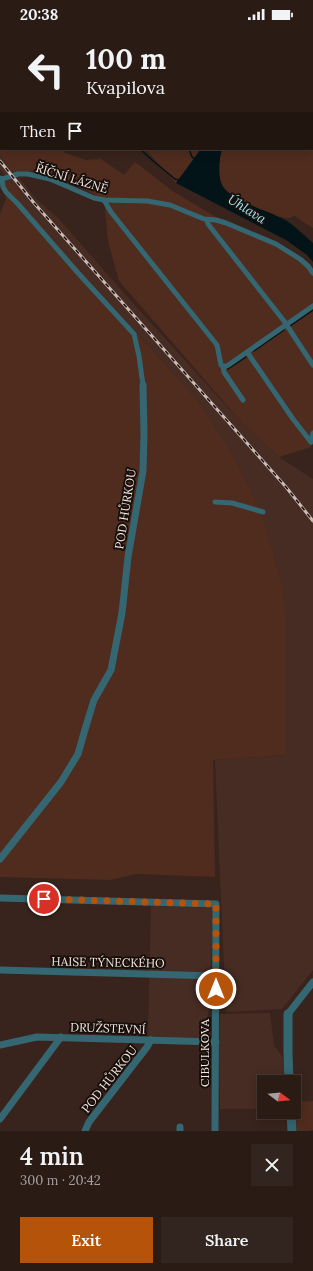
<!DOCTYPE html>
<html lang="en">
<head>
<meta charset="utf-8">
<style>
	body { margin:0; font-family:Lora,serif; background:#32241e; color:#f1f3f6; height:100vh; display:flex; flex-direction:column; font-size:15px; white-space:nowrap }
	* { box-sizing:border-box; margin:0 }
	p { font-size:13px; color:#a5a1a0 }
	.icon { flex:none; width:22px; height:22px; fill:none; stroke:currentColor; stroke-width:2; stroke-linecap:round; stroke-linejoin:round }
	.map { position:relative; height:1103px; overflow:hidden }
	.side { display:flex; flex-direction:column; background:#2a1b15; flex:1 }
	.side>* { flex:none }
	.banner { position:absolute; left:0px; top:0px; width:313px; height:122px; box-shadow:0 2px 10px #0003,0 0 0 1px #463934; background:#2a1b15; color:#f1f3f6; overflow:hidden }
	.needle { width:26px; rotate:106deg }
	.controls { position:absolute; left:257px; top:1047px; display:grid; gap:8px }
	.controls a { display:grid; place-items:center; width:44px; height:44px; border-radius:0px; background:#2a1b15; box-shadow:0 2px 10px #0003,0 0 0 1px #463934; font-size:20px }
	.pin { position:absolute; display:grid; place-items:center; width:34px; height:34px; color:#fff; margin:-17px; border:2px solid #fff; border-radius:50%; box-shadow:0 1px 4px #0007 }
	.me { position:absolute; width:44px; margin:-22px; rotate:0deg; stroke-linejoin:round; filter:drop-shadow(0 0 3px #0008) }
	.turn { display:flex; align-items:center; gap:14px; height:84px; padding:0 20px; font-size:18px }
	.turn .icon { width:52px; height:52px; stroke-width:2.5 }
	.turn b { display:block; font-size:28px; line-height:34px }
	.then { display:flex; align-items:center; height:38px; padding:0 20px; background:#0003; gap:8px; font-size:15px }
	.round { display:grid; place-items:center; flex:none; width:42px; height:42px; border-radius:0px; background:#32241e }
	.head { display:flex; align-items:center; justify-content:space-between; height:68px; padding:0 20px }
	h1 { font-size:24px; font-weight:600; line-height:30px }
	.primary-button { display:flex; gap:8px; margin-top:auto; padding:8px 20px }
	.primary-button a { flex:1; height:46px; border-radius:0px; background:#b45309; color:#fff; font-size:16px; font-weight:600; line-height:46px; text-align:center }
	.primary-button a+a { background:#32241e; color:#f1f3f6 }
	.status { display:flex; justify-content:space-between; align-items:center; height:28px; padding:0 20px; background:#2a1b15; direction:ltr }
	.status svg { height:11px; fill:currentColor }
	.map>svg:first-child { display:block }
	.built { fill:#472c23 }
	.green { fill:#502c1f }
	.water { fill:#031418 }
	.lines { fill:none; stroke-linecap:round; stroke-linejoin:round }
	.stream { stroke:#031418; stroke-width:1.5 }
	.pedestrian { stroke:#346771; stroke-width:5 }
	.minor { stroke:#346771; stroke-width:7 }
	.tertiary { stroke:#346771; stroke-width:9 }
	.rail-casing { stroke:#cabbb5; stroke-width:3 }
	.rail { stroke:#19100c; stroke-width:1.5; stroke-dasharray:4.5; stroke-linecap:butt }
	.route { stroke:#b45309; stroke-width:7; stroke-dasharray:0 12.6 }
	.labels { text-anchor:middle; dominant-baseline:central; stroke-width:4; stroke-linejoin:round; paint-order:stroke }
	.street-label { font-size:12px; fill:#f7e9e4; stroke:#19100c }
	.water-label { font-size:13px; font-style:italic; fill:#a0ebfa; stroke:#19100c }
</style>
</head>
<body>
<div class="status"><b>20:38</b><svg viewBox="0 0 49 12"><path d="M0 12V9h3v3zM5 12V6h3v6zM10 12V3h3v9zM15 12V0h3v12zM26 1h20v11H26zM47 4h2v5h-2z"/></svg></div>
<div class="map">
<svg width="313" height="1103" viewBox="0 0 313 1103">
	<rect width="100%" height="100%" fill="#38241c"/>
	<g class="built">
		<path d="M0,126L35,170L58,190L131,273L243,396L279,429L313,451V942L282,981L226,984L215,732L285,727L283,559L266,500L252,465L226,415L199,374L100,264L19,171L18,164L0,141Z"/>
		<path d="M151,878L214,880L207,1005L199,1014L151,1012L148,1007Z"/>
		<path d="M270,985L274,1017L283,1030L285,1054H264V1081H220L219,1026L220,986Z"/>
	</g>
	<g class="green">
		<path d="M0,0H184V1H1V121H62L65,125L86,132L101,131L124,147L135,134L174,164L226,195L276,216L300,231L313,245V409L311,419L279,429L243,396L119,253L108,213L104,172C73,155 51,136 14,145L0,126Z"/>
		<path d="M196,0H313V200L303,194L294,187C294,188 290,190 289,190C278,192 231,169 224,160C217,152 219,131 222,121H312V1H196Z"/>
		<path d="M145,121H200L198,125L176,155Z"/>
		<path d="M8,151L19,164V171L100,264L199,374L226,415L252,465L266,500L283,559L285,589V727L213,732L215,849L136,846L110,852L0,849V186L6,171L2,158Z"/>
		<path d="M313,1073V1102H311L310,1103H297L295,1074Z"/>
	</g>
	<path class="water" d="M200,121H222C219,131 217,151 224,160C236,175 271,183 287,193C296,199 305,208 313,215V234L307,227L286,212L176,155L198,125Z"/>
	<g class="lines">
		<g class="stream">
			<path d="M108,1V0"/>
			<path d="M264,1V0"/>
			<path d="M0,39H1"/>
			<path d="M312,54L313,53"/>
			<path d="M0,101L1,100"/>
			<path d="M140,121L152,132L175,151L179,152"/>
			<path d="M189,121L192,129L196,131"/>
			<path d="M290,298L313,282"/>
			<path d="M254,323L284,302"/>
			<path d="M228,341L246,329"/>
		</g>
		<g class="pedestrian">
			<path d="M0,150L2,151L18,146H28L50,151L94,170L104,172L147,173L170,177L204,191L216,192L226,195L276,216L300,231L308,238L313,245"/>
			<path d="M2,151L3,159L6,164L18,176L78,245L134,306L139,328L143,357"/>
			<path d="M104,172L111,184L217,317L221,337L223,338H227L313,278"/>
			<path d="M207,192L208,196L284,293L313,337"/>
			<path d="M247,324L293,391L311,414"/>
			<path d="M223,338L224,344L243,372"/>
			<path d="M311,414L313,405"/>
			<path d="M215,474L232,475L263,484"/>
		</g>
		<g class="minor">
			<path d="M0,831L61,754L78,726L86,698L94,672L111,642L122,585L128,529L143,443L144,405L143,357"/>
			<path d="M0,870L216,876L215,1103"/>
			<path d="M0,942L216,948"/>
			<path d="M288,986L313,954"/>
			<path d="M0,1017L37,1009L216,1014"/>
			<path d="M0,1091L61,1009"/>
			<path d="M85,1103L89,1094L147,1019L151,1012"/>
			<path d="M180,1103V1099"/>
		</g>
		<g class="tertiary">
			<path d="M288,986V1025L289,1054"/>
			<path d="M291,1084L292,1103"/>
		</g>
		<defs>
			<path id="rail" d="M0,133L34,175L286,459L313,493"/>
		</defs>
		<use href="#rail" class="rail-casing"/>
		<use href="#rail" class="rail"/>
	</g>
	<g class="lines">
		<path class="route" d="M44,871L216,876V961"/>
	</g>
	<g class="labels">
		<g class="street-label">
			<text transform="translate(72 150) rotate(17)">ŘÍČNÍ LÁZNĚ</text>
			<text transform="translate(125 481) rotate(-81)">POD HŮRKOU</text>
			<text transform="translate(108 934) rotate(1)">HAISE TÝNECKÉHO</text>
			<text transform="translate(108 1000) rotate(2)">DRUŽSTEVNÍ</text>
			<text transform="translate(204 1025) rotate(-90)">CIBULKOVA</text>
			<text transform="translate(109 1051) rotate(-52)">POD HŮRKOU</text>
		</g>
		<g class="water-label">
			<text transform="translate(247 181) rotate(32)">Úhlava</text>
		</g>
	</g>
</svg>
<div class="controls">
<a><svg class="needle" viewBox="-14 -14 28 28"><path d="M0-13l5 13h-10z" fill="#e53935"/><path d="M0 13l5-13h-10z" fill="#a5a1a0"/></svg></a>
</div>
<div class="pin" style="left:44px;top:871px;background:#d93025"><svg class="icon" aria-label="arrive" viewBox="0 0 24 24"><path d="M6 21V4h12l-3 4 3 4H6"/></svg></div>
<svg class="me" style="left:216px;top:961px" viewBox="-20 -20 40 40"><circle r="17" fill="#b45309" stroke="#fff" stroke-width="3"/><path d="M0-11L8 9 0 5-8 9z" fill="#fff"/></svg>
<div class="banner">
<div class="turn"><svg class="icon" aria-label="left" viewBox="0 0 24 24"><path d="M17 20v-9H6M10 6l-5 5 5 5"/></svg><div><b>100 m</b>Kvapilova</div></div>
<div class="then">Then<svg class="icon" aria-label="arrive" viewBox="0 0 24 24"><path d="M6 21V4h12l-3 4 3 4H6"/></svg></div>
</div>
</div>
<section class="side">
<div class="head"><div><h1>4 min</h1><p>300 m · 20:42</p></div><a class="round"><svg class="icon" aria-label="close" viewBox="0 0 24 24"><path d="M6 6l12 12M18 6L6 18"/></svg></a></div>
<div class="primary-button"><a>Exit</a><a>Share</a></div>
</section>
</body>
</html>
